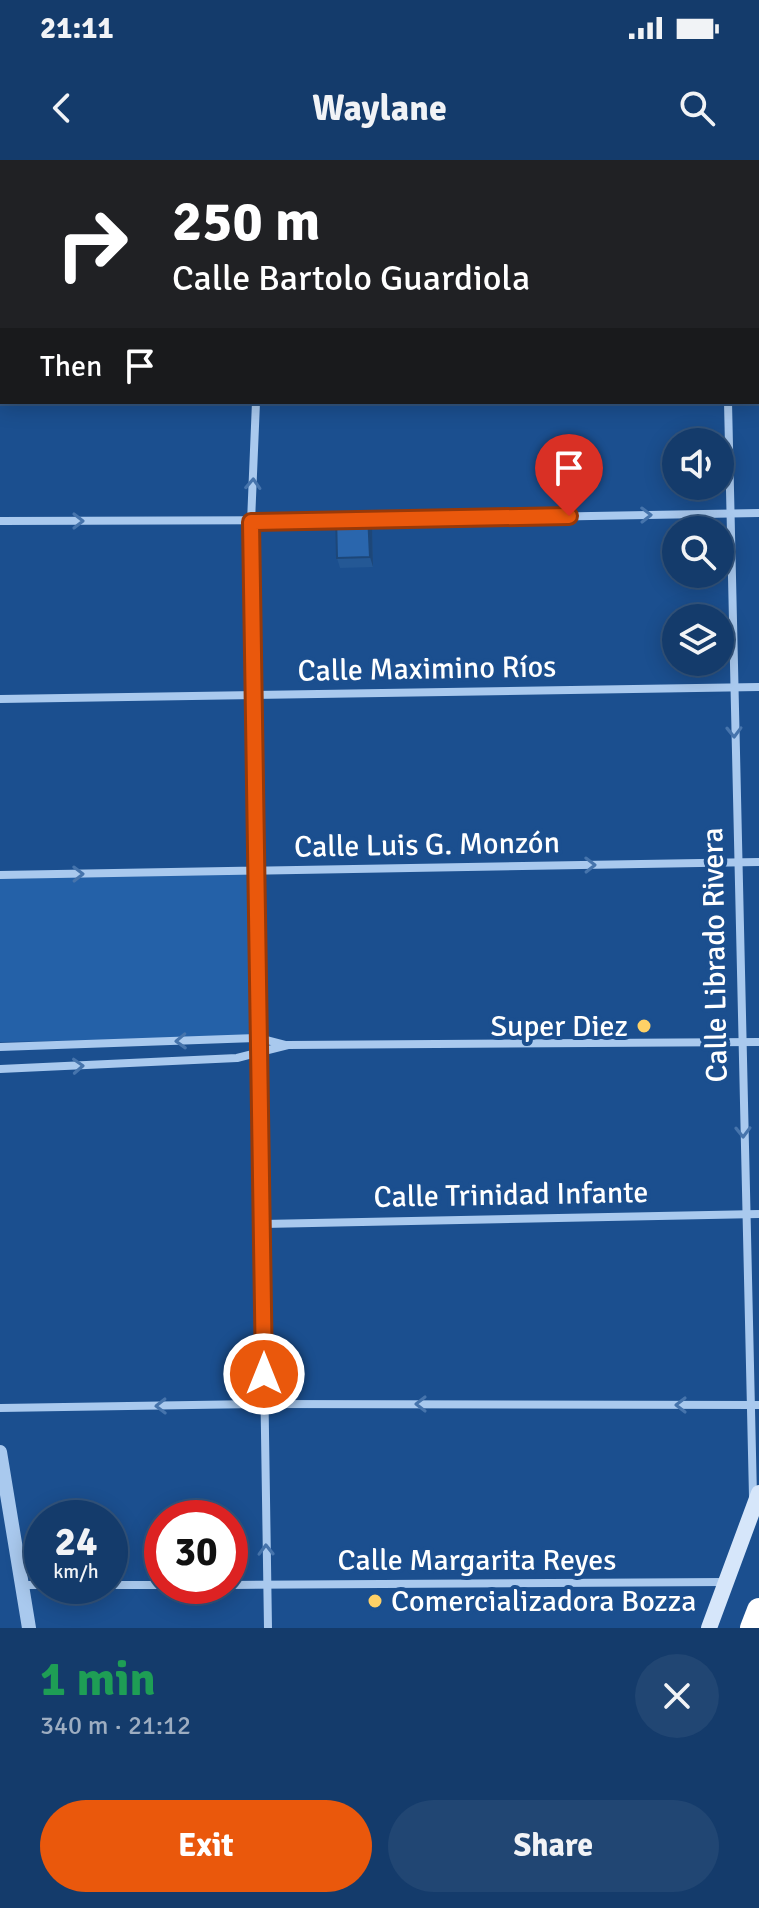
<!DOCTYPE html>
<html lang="en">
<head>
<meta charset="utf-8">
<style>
	body { margin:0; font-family:Signika,sans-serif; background:#214673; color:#f1f3f6; height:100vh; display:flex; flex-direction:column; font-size:30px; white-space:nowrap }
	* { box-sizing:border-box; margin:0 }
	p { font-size:26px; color:#9dadc1 }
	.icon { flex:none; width:44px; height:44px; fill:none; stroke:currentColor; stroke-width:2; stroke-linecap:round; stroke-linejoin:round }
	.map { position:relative; height:1468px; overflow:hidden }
	.panel { display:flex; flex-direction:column; background:#143b6b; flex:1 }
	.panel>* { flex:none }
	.banner { position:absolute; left:0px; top:0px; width:760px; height:244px; box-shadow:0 4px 20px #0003,0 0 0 2px #33557e; background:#202124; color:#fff; overflow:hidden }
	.buttons { position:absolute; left:662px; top:268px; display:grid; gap:16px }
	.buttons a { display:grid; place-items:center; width:72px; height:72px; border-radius:50%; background:#143b6b; box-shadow:0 4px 20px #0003,0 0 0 2px #33557e; font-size:40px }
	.speed { position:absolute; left:24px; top:1340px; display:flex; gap:16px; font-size:40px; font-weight:700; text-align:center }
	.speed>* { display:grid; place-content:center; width:104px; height:104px; border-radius:50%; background:#143b6b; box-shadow:0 4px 20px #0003,0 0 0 2px #33557e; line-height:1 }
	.speed small { font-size:20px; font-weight:400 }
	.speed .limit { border:12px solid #d22; background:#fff; color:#111 }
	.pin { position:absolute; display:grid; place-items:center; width:68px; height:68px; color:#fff; margin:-82px -34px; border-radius:50% 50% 50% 0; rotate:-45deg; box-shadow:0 0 8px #0007 }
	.pin .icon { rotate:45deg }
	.me { position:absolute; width:88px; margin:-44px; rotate:0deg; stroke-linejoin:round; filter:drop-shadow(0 0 6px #0008) }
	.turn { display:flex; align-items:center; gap:28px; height:168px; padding:0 40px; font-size:36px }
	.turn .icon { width:104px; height:104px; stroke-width:2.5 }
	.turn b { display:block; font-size:56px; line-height:68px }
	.then { display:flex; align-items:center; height:76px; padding:0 40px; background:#0003; gap:16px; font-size:30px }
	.round { display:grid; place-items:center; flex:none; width:84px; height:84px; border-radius:42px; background:#214673 }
	.overview { display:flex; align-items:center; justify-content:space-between; height:136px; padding:0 40px }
	h1 { font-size:48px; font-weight:700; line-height:60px; color:#1e9e55 }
	.button { display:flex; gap:16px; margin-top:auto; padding:16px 40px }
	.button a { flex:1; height:92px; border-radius:48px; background:#ea580c; color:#fff; font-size:32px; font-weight:700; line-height:92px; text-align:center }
	.button a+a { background:#214673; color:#f1f3f6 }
	.status { display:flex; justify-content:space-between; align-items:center; height:56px; padding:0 40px; background:#143b6b; direction:ltr }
	.status svg { height:22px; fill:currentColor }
	header { display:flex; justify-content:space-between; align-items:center; height:104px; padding:0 40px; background:#143b6b; font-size:36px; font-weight:700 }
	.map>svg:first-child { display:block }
	.green { fill:#2461a8 }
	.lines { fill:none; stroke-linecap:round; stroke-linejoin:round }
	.minor { stroke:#a9c9ee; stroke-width:8 }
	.tertiary { stroke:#a9c9ee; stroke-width:14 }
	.secondary { stroke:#d6e6fa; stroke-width:16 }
	.motorway { stroke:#fff; stroke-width:24 }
	.wall { fill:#245895 }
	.shaded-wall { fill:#1d4779 }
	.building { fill:#2a66ad; stroke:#1d4779; stroke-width:2 }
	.oneway { stroke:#4674ac }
	.route-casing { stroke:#983908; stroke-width:20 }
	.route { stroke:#ea580c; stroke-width:14 }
	.poi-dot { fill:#ffd166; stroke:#1b4f8f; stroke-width:3 }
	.labels { text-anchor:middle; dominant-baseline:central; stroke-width:8; stroke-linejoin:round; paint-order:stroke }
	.street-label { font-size:30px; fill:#fff; stroke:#1b4f8f }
	.poi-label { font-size:30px; fill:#fff; stroke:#1b4f8f; text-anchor:end }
</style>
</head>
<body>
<div class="status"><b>21:11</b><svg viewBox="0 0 49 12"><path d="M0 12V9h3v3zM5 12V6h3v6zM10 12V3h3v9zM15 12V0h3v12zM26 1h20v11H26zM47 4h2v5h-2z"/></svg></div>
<header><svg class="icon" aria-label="back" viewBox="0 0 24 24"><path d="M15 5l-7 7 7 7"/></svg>Waylane<svg class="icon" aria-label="search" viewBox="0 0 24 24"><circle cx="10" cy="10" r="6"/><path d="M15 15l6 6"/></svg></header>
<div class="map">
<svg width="759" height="1468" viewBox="0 0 759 1468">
	<rect width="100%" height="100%" fill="#1b4f8f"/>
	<path class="green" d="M254,713L258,877L0,882V719Z"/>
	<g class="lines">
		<g class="minor">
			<path d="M93,2V0"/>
			<path d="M313,2V0"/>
			<path d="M506,2V0"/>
			<path d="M695,2V0"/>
			<path d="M0,129L2,130"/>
			<path d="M0,164L2,165"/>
			<path d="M758,208H759"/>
			<path d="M256,242L251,362L268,1468"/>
			<path d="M728,242L753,1337"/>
			<path d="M361,360L759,353"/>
			<path d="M0,361L343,360"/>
			<path d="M0,539L759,527"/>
			<path d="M0,715L759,702"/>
			<path d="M0,887L259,878L286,885"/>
			<path d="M0,909L237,898L288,885L759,882"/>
			<path d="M263,1064L759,1054"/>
			<path d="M0,1248L264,1244L759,1245"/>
			<path d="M23,1425H42"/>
			<path d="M110,1425H162"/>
			<path d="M230,1425L725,1422"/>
		</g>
		<path class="tertiary" d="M0,1292L29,1468"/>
		<path class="secondary" d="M709,1468L759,1333"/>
		<path class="motorway" d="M752,1468L759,1450"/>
	</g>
	<path class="wall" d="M372,363L373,407L340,408L337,398Z"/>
	<path class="shaded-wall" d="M368,354L372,363L373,407L370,397Z"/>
	<path class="building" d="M368,354L370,397L337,398L336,355Z"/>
	<defs><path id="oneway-chevron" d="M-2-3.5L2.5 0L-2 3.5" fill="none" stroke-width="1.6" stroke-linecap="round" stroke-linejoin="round" transform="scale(2)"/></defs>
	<g class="oneway">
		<use href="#oneway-chevron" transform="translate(253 324) rotate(-87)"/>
		<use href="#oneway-chevron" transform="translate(646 355) rotate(-1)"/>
		<use href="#oneway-chevron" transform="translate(78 361)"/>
		<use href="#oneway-chevron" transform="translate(734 572) rotate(89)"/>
		<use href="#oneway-chevron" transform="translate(590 705) rotate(-1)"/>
		<use href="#oneway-chevron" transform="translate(78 714) rotate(-1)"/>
		<use href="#oneway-chevron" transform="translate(181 881) rotate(178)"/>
		<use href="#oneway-chevron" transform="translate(78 906) rotate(-3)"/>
		<use href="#oneway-chevron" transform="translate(743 972) rotate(89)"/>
		<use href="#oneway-chevron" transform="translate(421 1244) rotate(-180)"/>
		<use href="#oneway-chevron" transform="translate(681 1245) rotate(-180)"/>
		<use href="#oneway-chevron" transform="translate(161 1246) rotate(179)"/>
		<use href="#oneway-chevron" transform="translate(266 1390) rotate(-91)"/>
	</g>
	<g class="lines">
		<defs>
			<path id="route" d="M264,1214L251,362L569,356"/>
		</defs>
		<use href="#route" class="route-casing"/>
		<use href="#route" class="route"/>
	</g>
	<g class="poi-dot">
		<circle cx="644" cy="866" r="8"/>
		<circle cx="375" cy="1441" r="8"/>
	</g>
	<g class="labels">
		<g class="street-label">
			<text transform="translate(427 509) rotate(-1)">Calle Maximino Ríos</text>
			<text transform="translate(427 685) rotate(-1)">Calle Luis G. Monzón</text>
			<text transform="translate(715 795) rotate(-91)">Calle Librado Rivera</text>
			<text transform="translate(511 1035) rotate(-1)">Calle Trinidad Infante</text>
			<text x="477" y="1400">Calle Margarita Reyes</text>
		</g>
		<g class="poi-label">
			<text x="628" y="866">Super Diez</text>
			<text x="391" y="1441" text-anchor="start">Comercializadora Bozza</text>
		</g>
	</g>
</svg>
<div class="buttons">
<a><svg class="icon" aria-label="sound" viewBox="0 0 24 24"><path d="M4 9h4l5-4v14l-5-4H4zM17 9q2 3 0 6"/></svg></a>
<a><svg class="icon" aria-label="search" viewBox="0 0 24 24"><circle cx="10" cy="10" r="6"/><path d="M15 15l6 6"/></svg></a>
<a><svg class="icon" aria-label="layers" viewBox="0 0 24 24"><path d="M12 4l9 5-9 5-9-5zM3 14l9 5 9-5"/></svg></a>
</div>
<div class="speed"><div>24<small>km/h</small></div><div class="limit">30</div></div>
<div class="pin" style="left:569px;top:356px;background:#d93025"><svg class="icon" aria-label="arrive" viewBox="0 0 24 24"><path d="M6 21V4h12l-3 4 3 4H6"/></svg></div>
<svg class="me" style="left:264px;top:1214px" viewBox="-20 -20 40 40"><circle r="17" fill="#ea580c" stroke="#fff" stroke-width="3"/><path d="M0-11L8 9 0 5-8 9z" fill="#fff"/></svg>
<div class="banner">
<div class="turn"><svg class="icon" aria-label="right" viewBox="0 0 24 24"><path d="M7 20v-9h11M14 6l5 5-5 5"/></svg><div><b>250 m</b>Calle Bartolo Guardiola</div></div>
<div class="then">Then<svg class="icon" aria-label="arrive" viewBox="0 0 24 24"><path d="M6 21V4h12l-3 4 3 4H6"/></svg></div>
</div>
</div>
<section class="panel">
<div class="overview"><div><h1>1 min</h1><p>340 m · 21:12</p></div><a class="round"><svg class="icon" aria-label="close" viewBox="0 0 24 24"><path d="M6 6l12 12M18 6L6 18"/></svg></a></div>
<div class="button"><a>Exit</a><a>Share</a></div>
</section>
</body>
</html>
